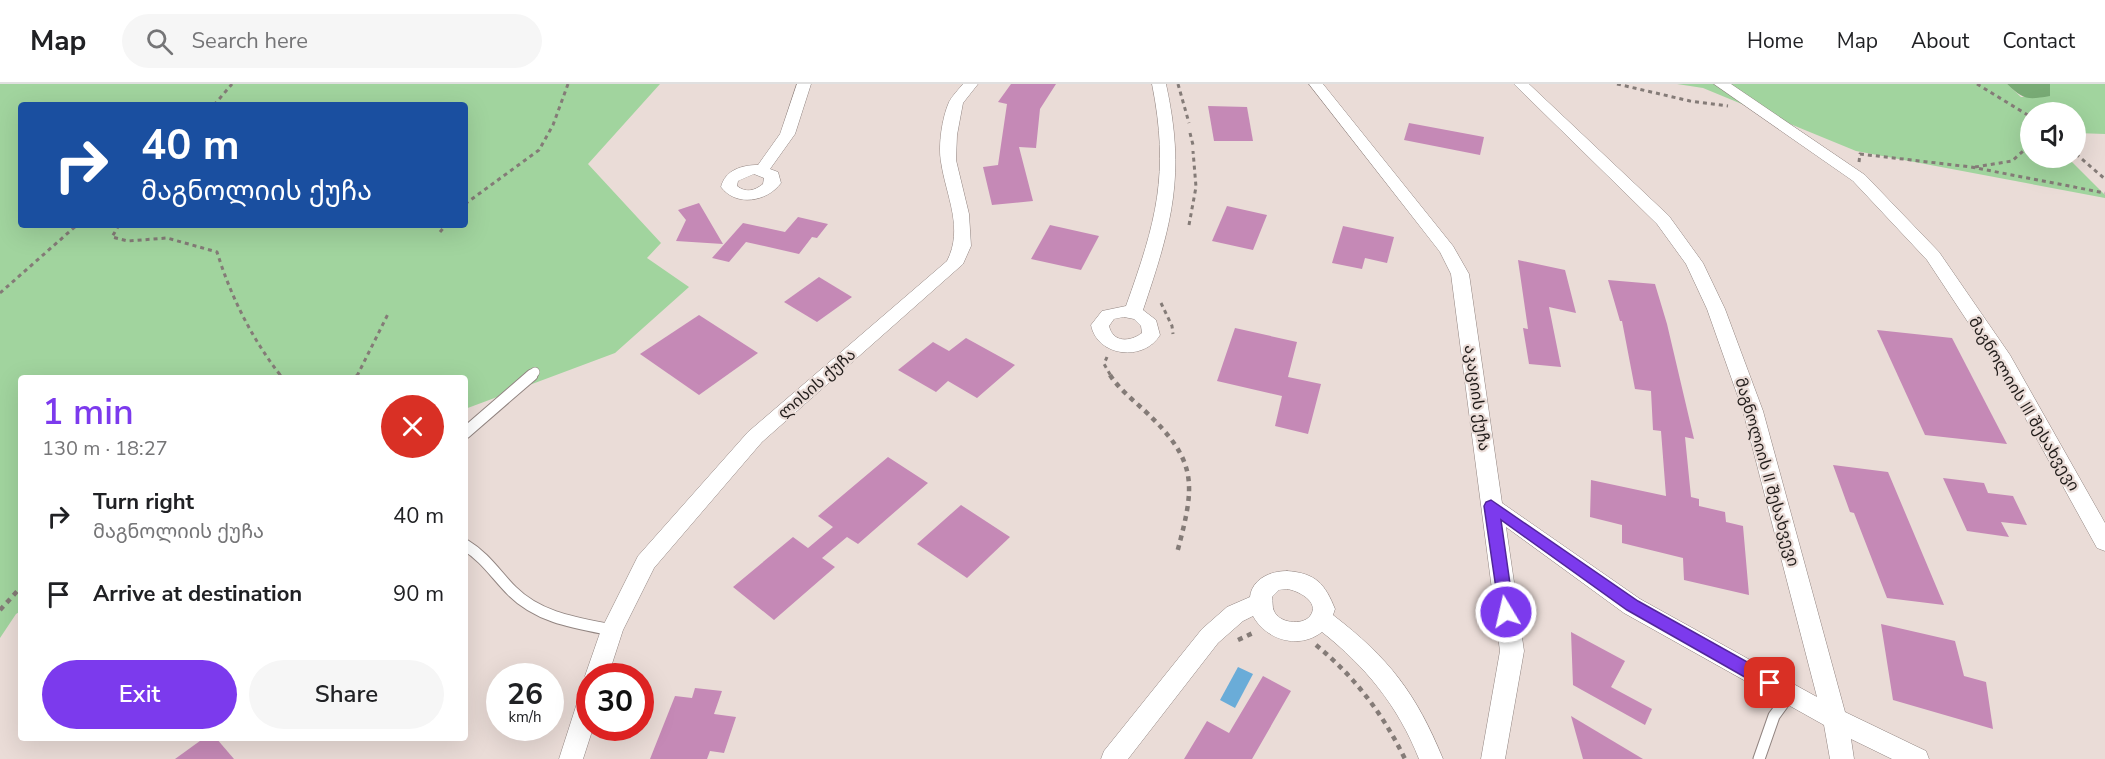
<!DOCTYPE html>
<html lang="en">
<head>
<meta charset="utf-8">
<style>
	body { margin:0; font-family:"Nunito Sans","Noto Sans Georgian",sans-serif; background:#f6f6f6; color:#202124; height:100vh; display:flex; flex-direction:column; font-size:22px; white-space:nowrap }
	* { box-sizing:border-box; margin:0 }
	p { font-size:20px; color:#757577 }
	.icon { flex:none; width:33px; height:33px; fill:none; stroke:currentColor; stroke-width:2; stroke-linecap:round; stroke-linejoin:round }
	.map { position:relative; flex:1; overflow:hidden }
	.side { position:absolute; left:18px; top:291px; width:450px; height:366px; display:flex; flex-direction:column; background:#fff; border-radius:6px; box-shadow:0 6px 24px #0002 }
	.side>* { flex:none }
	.banner { position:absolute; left:18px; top:18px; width:450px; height:126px; border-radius:6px; box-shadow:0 6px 24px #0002; background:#1a4fa0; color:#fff; overflow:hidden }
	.controls { position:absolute; left:2020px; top:18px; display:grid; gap:12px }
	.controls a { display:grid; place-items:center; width:66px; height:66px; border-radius:50%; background:#fff; box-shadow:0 6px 24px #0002; font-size:30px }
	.speed { position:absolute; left:486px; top:579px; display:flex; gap:12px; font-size:30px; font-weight:700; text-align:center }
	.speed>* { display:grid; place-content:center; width:78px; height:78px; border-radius:50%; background:#fff; box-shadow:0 6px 24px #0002; line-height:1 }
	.speed small { font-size:15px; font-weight:400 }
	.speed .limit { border:9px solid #d22; background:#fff; color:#111 }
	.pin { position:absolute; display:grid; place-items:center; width:51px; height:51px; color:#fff; margin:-26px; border-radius:12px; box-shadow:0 3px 9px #0006 }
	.me { position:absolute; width:66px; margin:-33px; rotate:351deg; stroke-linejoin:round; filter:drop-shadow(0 0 4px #0008) }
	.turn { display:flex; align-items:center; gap:21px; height:126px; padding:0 24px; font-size:27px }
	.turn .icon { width:78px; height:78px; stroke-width:2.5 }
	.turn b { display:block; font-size:42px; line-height:51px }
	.round { display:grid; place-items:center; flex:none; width:63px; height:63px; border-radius:32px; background:#f6f6f6 }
	.overview { display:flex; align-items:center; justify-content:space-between; height:102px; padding:0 24px }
	h1 { font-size:36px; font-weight:600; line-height:45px; color:#7c3aed }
	.action { display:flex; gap:12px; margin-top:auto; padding:12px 24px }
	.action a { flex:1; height:69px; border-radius:36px; background:#7c3aed; color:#fff; font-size:24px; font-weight:600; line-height:69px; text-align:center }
	.action a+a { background:#f6f6f6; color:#202124 }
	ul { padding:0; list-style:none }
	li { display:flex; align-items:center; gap:18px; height:78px; padding:0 24px }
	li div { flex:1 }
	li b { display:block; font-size:22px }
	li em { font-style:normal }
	header { display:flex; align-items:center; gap:36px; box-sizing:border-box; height:84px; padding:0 30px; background:#fff; border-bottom:2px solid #e0e0e0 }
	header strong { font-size:28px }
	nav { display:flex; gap:33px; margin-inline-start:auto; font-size:21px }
	.search { width:420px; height:54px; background:#f6f6f6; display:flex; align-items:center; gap:15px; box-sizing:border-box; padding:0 21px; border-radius:33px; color:#757577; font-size:22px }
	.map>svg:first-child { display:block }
	.green { fill:#a1d49e; fill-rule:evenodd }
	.forest { fill:#78ab75 }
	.water { fill:#6aacd8 }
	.building { fill:#c589b6 }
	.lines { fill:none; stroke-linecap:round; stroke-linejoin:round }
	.service-far1-casing { stroke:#918480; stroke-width:10 }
	.service-casing { stroke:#918480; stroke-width:13 }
	.minor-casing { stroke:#918480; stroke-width:1 }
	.path-far1 { stroke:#847b77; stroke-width:3; stroke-dasharray:4 4; stroke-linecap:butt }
	.path { stroke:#847b77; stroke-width:4.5; stroke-dasharray:5 5; stroke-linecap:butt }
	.service-far1 { stroke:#fff; stroke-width:9 }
	.service { stroke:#fff; stroke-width:11 }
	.minor { fill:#fff; fill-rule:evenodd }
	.route { fill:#7c3aed; stroke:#51269a; stroke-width:1.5 }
	.labels { text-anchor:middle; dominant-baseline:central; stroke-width:4.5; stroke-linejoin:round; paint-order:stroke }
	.street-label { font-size:16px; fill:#211c1a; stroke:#eadcd7 }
</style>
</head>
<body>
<header>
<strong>Map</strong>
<div class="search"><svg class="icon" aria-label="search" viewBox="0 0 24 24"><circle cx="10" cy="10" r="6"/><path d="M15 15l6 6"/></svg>Search here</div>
<nav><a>Home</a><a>Map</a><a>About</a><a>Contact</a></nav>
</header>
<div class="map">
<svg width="2105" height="675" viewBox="0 0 2105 675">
	<rect width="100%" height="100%" fill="#eadcd7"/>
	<g class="green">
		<path d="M0,0H660L588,80L661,159L647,174L689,203L615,269L465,325V294H21V527L16,530L0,554ZM21,21H465V141H21Z"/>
		<path d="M1677,0H2007L2021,13L2050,12V0H2105V50L2076,49V28H2031V74H2068L2105,111V114L1856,67L1703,4Z"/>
	</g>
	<path class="forest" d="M2007,0H2050V12C2027,16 2024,16 2007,0Z"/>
	<path class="water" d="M1238,583L1253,590L1235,624L1220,616Z"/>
	<g class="building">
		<path d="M1011,0H1056L1040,25L1036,64L1019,63L1033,117L992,121L983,83L998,81L1007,20L998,18Z"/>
		<path d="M1208,22L1247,23L1253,57H1214Z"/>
		<path d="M1409,39L1484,53L1480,71L1404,56Z"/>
		<path d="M699,119L723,160L676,157L686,136L678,126Z"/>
		<path d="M1227,122L1267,131L1253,166L1212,157Z"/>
		<path d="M798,133L828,140L817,154L812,153L799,170L746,158L729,178L712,174L743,139L785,148Z"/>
		<path d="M1050,141L1099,152L1081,186L1031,175Z"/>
		<path d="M1343,142L1394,153L1387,179L1365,174L1362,185L1332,179Z"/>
		<path d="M1518,176L1565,186L1576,229L1549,223L1561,283L1529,280L1523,244L1528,245Z"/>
		<path d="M819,193L852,213L817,238L784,218Z"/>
		<path d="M1608,196L1655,200L1667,240L1694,355L1685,353L1691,413L1699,415V422L1725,428L1726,438L1743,442L1749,511L1684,496L1683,474L1622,459V441L1590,433L1591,396L1666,412L1661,347L1653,346L1651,307L1635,305L1622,237H1620Z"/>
		<path d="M699,231L758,269L699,311L640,270Z"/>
		<path d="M1235,244L1297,258L1288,293L1321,300L1308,350L1275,342L1282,312L1217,297Z"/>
		<path d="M1877,246L1952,254L2007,360L1925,351Z"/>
		<path d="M966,254L1015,281L977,314L948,297L936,308L898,286L933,258L949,267Z"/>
		<path d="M888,373L928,399L858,460L847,453L822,474L835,483L774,536L733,503L793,453L808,464L833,443L818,432Z"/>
		<path d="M1833,381L1888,388L1944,521L1887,514L1854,429L1850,428Z"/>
		<path d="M1943,394L1984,399L1988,409L2013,412L2027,441L2001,438L2009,453L1967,447Z"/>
		<path d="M961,421L1010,453L967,494L917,460Z"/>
		<path d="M1881,540L1955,557L1964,592L1986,598L1993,645L1893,616Z"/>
		<path d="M1571,548L1625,577L1611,603L1652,625L1645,641L1573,601Z"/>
		<path d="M1263,592L1291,607L1252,675H1184L1207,637L1229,649Z"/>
		<path d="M695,604L722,607L714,630L736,633L724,669L710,667L707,675H650L675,612L692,614Z"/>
		<path d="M1571,632L1643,675H1583Z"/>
		<path d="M204,654H216L234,675H175Z"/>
	</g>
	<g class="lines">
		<defs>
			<path id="service-far1" d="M530,292L535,288"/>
			<g id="service">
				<path d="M465,349L532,291"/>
				<path d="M465,461C485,473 496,491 512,507C539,534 576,539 612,546"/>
				<path d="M1759,675L1774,632L1790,610"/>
			</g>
			<g id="minor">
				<path d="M797,0H811L795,50L770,85L778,88L781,99C767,118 736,123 721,103C725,86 742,81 758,81L780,50ZM754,90L764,94L763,100C754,107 746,109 737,102L738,97Z"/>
				<path d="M963,0H978L963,19L957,51L956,76L969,130L971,162L963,180L762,358L654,484L623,546L608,592H590L589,599L585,592L601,546L638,472L748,348L947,177C964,144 946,112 941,78C938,61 942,34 949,18C952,12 959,5 963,0Z"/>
				<path d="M1152,0H1166C1186,91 1172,140 1143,226L1156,236L1160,251C1144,278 1097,273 1091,241L1102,227L1126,222C1156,138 1170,90 1152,0ZM1124,233L1134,235L1141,242L1142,249C1130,258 1113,259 1109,242L1114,235Z"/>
				<path d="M1309,0H1323L1453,162L1469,190L1502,419L1640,515L1817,613L1743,327L1707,225L1686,180L1657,140L1514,0H1529L1669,132L1703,179L1725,225L1763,327L1845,628L1926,667L1929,675H1892L1851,655L1854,675H1830L1824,641L1624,529L1506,443L1524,567L1505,675H1481L1500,567L1451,190L1440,168Z"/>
				<path d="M1714,0H1731L1865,91L1939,168L2010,271L2105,439V467L2097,464L1995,279L1927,176L1853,97Z"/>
				<path d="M1287,487C1316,489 1325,500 1335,525L1333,531C1389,574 1416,609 1443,675H1419C1398,622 1366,583 1322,548C1299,566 1266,556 1253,532L1243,537L1218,559L1128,675H1101L1104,667L1202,545L1227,523L1250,513C1252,495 1270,487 1287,487ZM1287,505C1297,506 1321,518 1310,532C1302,542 1279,539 1274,527C1272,523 1273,517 1272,513L1279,506Z"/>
				<path d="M590,606V644H593L583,675H559L578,616L582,608Z"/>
			</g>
		</defs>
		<use href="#service-far1" class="service-far1-casing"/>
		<use href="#service" class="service-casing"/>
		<use href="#minor" class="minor-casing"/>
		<g class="path-far1">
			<path d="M1178,0L1189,39"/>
			<path d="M1617,0L1690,17L1728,22"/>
			<path d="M1977,0L2031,33"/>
			<path d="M214,21L232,0"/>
			<path d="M1190,49L1193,61"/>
			<path d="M2076,70L2105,95"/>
			<path d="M1859,78L1860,70L1971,83L2105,109"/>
			<path d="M1975,83L2012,77L2031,60"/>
			<path d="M465,120L539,66L553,41L568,0"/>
			<path d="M119,141L112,153L128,157L167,154L217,168C231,213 252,255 281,292"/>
			<path d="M1189,141L1196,103L1193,67"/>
			<path d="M440,148L446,141"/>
			<path d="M0,209L77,141"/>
			<path d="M1161,219L1172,242L1173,250"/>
			<path d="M1107,273L1104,280L1111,292"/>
			<path d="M357,292L388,230"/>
		</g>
		<g class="path">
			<path d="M279,291L282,294"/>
			<path d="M1110,291C1119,305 1133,316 1145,327C1199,378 1195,401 1177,469"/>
			<path d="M356,294L358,291"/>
			<path d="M0,526L21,503"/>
			<path d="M1238,556L1253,549"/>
			<path d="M1316,561C1355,593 1383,630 1405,675"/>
		</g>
		<use href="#service-far1" class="service-far1"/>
		<use href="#service" class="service"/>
		<use href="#minor" class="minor"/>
	</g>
	<path class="route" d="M1491,416L1638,517L1776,594L1779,599L1776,604L1770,606L1764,604L1627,526L1501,436L1514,528L1512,532L1506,534L1500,532L1484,422L1486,418Z"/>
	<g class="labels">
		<g class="street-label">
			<text transform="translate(817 300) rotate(-41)">ლისის ქუჩა</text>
			<text transform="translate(1477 314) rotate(82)">აკაციის ქუჩა</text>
			<text transform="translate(2024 320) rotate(59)">მაგნოლიის III შესახვევი</text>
			<text transform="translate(1767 388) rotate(74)">მაგნოლიის II შესახვევი</text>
		</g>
	</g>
</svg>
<div class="controls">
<a><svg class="icon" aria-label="sound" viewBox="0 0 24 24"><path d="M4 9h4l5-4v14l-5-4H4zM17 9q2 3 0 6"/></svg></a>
</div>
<div class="speed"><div>26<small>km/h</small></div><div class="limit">30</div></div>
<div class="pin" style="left:1770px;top:599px;background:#d93025"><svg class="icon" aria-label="arrive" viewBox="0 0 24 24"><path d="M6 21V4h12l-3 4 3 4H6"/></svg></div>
<svg class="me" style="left:1506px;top:528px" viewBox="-20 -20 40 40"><circle r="17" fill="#7c3aed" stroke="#fff" stroke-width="3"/><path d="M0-11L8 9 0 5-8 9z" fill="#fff"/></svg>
<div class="banner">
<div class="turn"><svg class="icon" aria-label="right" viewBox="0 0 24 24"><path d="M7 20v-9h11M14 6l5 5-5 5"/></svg><div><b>40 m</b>მაგნოლიის ქუჩა</div></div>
</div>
<section class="side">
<div class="overview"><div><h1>1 min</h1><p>130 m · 18:27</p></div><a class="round" style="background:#d93025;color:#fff"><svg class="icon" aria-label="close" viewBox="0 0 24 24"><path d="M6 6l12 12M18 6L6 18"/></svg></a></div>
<ul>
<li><svg class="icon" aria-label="right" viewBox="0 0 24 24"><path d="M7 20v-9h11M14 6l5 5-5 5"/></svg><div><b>Turn right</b><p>მაგნოლიის ქუჩა</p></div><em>40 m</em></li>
<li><svg class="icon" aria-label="arrive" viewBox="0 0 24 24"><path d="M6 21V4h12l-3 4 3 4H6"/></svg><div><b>Arrive at destination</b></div><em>90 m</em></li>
</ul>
<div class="action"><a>Exit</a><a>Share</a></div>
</section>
</div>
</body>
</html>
